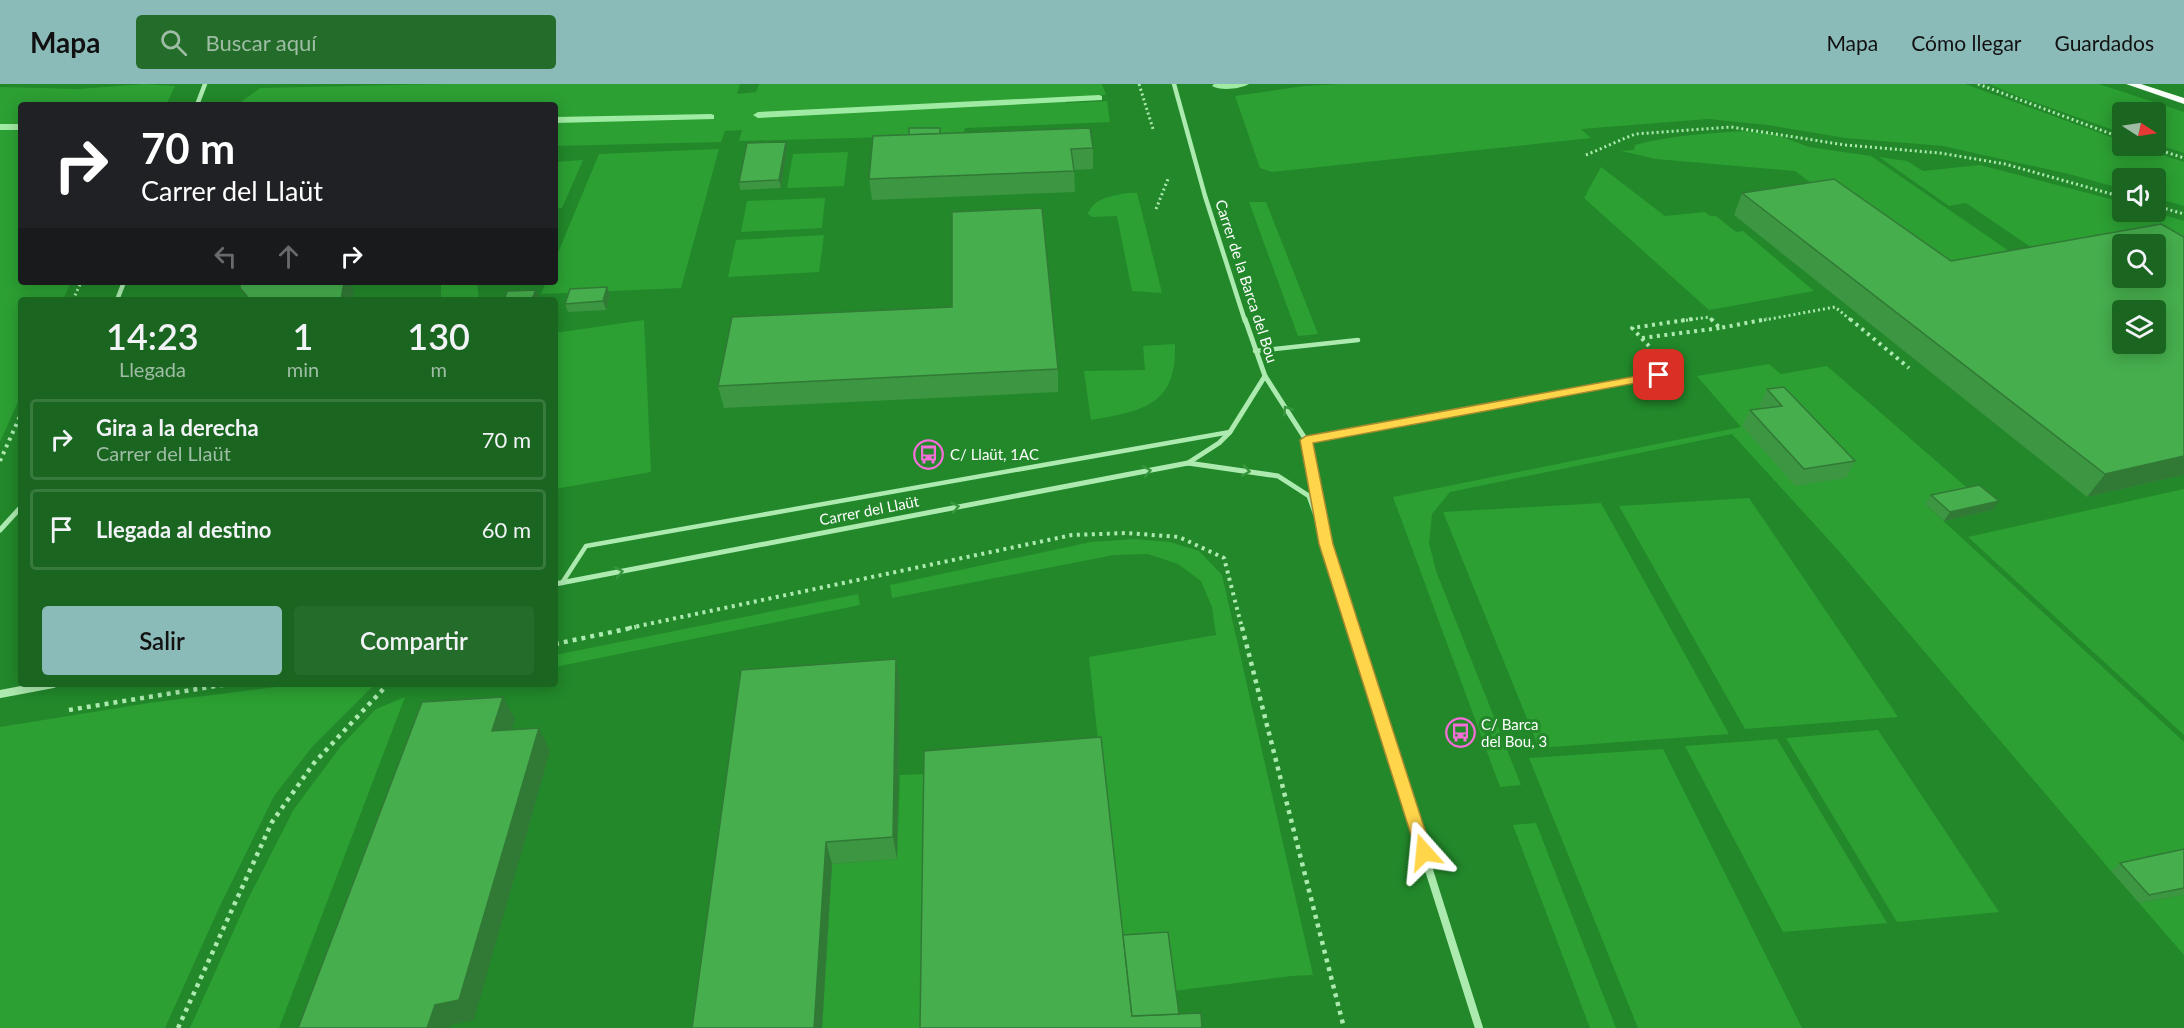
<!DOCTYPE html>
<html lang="es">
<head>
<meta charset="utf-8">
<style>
	body { margin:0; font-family:Lato,sans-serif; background:#236c29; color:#f1f3f6; height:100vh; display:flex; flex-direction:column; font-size:22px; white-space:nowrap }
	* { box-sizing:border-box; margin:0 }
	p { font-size:20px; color:#9fbda5 }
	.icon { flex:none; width:33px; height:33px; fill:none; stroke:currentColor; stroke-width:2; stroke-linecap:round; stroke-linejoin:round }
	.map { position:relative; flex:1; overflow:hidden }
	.panel { position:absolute; left:18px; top:213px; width:540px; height:390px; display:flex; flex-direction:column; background:#1a6620; border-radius:6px; box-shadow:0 3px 15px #0003 }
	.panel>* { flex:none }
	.top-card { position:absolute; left:18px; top:18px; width:540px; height:183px; border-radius:6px; box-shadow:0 3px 15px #0003; background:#202124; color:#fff; overflow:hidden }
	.needle { width:39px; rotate:102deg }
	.tools { position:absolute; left:2112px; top:18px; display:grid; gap:12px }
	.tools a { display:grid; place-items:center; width:54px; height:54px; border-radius:6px; background:#1a6620; box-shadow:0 3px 15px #0003; font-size:30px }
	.pin { position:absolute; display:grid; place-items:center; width:51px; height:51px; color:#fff; margin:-26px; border-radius:12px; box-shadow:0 3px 9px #0006 }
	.me { position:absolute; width:66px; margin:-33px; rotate:342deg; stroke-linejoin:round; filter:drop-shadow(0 0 4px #0008) }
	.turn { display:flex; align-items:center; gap:21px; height:126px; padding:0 24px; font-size:27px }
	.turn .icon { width:78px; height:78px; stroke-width:2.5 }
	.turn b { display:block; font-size:42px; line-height:51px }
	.lanes { display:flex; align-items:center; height:57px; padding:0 24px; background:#0003; justify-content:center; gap:30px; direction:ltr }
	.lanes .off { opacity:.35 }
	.eta { display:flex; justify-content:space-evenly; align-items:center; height:102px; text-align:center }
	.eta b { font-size:36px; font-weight:600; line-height:42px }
	.cta { display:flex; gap:12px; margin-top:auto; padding:12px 24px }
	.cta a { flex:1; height:69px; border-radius:6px; background:#8bbbb9; color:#111; font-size:24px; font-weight:600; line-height:69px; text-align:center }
	.cta a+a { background:#236c29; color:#f1f3f6 }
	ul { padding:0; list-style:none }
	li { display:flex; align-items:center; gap:18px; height:81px; margin:0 12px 9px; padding:0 12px; border:3px solid #387a3e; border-radius:6px }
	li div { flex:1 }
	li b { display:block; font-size:22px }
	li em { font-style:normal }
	header { display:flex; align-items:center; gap:36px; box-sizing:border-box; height:84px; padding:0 30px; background:#8bbbb9; color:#111 }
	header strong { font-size:28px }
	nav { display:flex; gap:33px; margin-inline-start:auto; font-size:21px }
	.search { width:420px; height:54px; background:#236c29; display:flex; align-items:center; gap:15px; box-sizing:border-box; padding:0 21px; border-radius:6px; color:#9fbda5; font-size:22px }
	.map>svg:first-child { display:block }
	.green { fill:#2ca033 }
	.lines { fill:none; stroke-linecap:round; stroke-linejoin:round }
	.stream { fill:#a0eba4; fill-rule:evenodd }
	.path-far2 { stroke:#adeab0; stroke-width:3; stroke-dasharray:2 3; stroke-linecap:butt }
	.path-far1 { stroke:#adeab0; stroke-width:4; stroke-dasharray:3 4.5; stroke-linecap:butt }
	.path { stroke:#adeab0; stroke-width:4.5; stroke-dasharray:4 5; stroke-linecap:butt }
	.service { stroke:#adeab0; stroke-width:4.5 }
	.minor-far2 { stroke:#adeab0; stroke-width:4.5 }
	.minor-far1 { stroke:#adeab0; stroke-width:5 }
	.minor { stroke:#adeab0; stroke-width:8 }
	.trunk { fill:#f8fef8; fill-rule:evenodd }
	.wall { fill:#3c9642 }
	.shaded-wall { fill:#317a36 }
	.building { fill:#46ae4d; stroke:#317a36; stroke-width:1.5; fill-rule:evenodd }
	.oneway { stroke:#37973e }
	.route { fill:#ffd54a; stroke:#a68a30; stroke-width:1.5 }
	.labels { text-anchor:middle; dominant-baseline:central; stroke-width:6; stroke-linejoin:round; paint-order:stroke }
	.street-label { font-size:15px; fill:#fff; stroke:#22882a }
	.poi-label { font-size:15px; fill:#fff; stroke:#22882a; text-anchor:start }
</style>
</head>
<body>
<header>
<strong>Mapa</strong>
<div class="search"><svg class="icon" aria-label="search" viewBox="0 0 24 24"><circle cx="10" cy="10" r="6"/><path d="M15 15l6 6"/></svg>Buscar aquí</div>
<nav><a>Mapa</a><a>Cómo llegar</a><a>Guardados</a></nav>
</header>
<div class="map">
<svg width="2184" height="944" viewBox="0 0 2184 944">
	<rect width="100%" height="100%" fill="#22882a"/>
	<g class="green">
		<path d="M145,0L175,2L166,21H21V198H71L63,216H21V311L0,358V3L78,5Z"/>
		<path d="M442,0H740L737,10L756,8L759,0H1102L1106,11L1065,14L1066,19L1107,17L1110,38L965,44L963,51L739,57L742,46L725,47L721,58L555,62V21H237L260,4Z"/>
		<path d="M1339,0H1965L2122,57V62H2135L2184,78V122L2156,114V94H2122V105L2069,90L1943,62L1845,54L1768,41L1708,35L1581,45L1591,54L1272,88L1260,84L1235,12L1304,2Z"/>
		<path d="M1989,0H2099L2184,28V69L2156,60V28H2122V49L2020,13Z"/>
		<path d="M1748,47L1777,51L1809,63L1871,72L2022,176L1936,191L1795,87L1656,75L1621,67L1634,66L1635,61C1672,51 1710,49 1748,47Z"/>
		<path d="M719,65L681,204L541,210L546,198H555V176L599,70Z"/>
		<path d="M848,68L844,102L787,104L793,70Z"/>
		<path d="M1879,73L1907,77L1923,87L1980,81L2122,118V128H2155L2184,137V184L2156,160L2135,154L2041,170L1966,119L1949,122Z"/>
		<path d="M583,76L562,124H555V78Z"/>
		<path d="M1601,83L1665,132L1705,128L1710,132H1716L1736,148L1743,147L1814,207L1709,226L1584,114Z"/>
		<path d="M1127,109H1137L1162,209L1132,207L1117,132L1092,133L1088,130C1093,114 1112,112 1127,109Z"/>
		<path d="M825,114L822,144L741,148L747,117Z"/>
		<path d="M1249,118H1266L1318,250L1298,252Z"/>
		<path d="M824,151L819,188L728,193L736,156Z"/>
		<path d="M441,198H477L479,216H441Z"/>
		<path d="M644,236L651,388L555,405V249Z"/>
		<path d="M1175,260C1177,322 1142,327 1091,336L1084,287L1145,286L1143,262Z"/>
		<path d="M1769,280L1781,290L1827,282L1974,410L1926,421L2184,658V772L2111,787L1838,466L1732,350L1450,408L1432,430L1429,459L1436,487L1521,701L1500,703L1393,413L1741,343L1697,292Z"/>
		<path d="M2184,405V651L1968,453Z"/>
		<path d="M1749,414L1898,633L1745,645L1619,422Z"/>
		<path d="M1601,419L1729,650L1539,664L1443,428Z"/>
		<path d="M1135,455L1170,458L1199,467L1222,491L1313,891L1291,892L1174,907L1120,860L1089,573L1216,551L1212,523L1201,497L1178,480L1148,470L1114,471L892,514L890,501L1091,458Z"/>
		<path d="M858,510L860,521L555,583V571Z"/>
		<path d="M299,600H375L312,663L274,712L218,826L165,944H0V643L149,619Z"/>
		<path d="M405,613L279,944H190L247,817L294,725L341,662L376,625Z"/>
		<path d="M1878,646L1999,828L1897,838L1786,654Z"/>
		<path d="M1777,655L1887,839L1783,848L1685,662Z"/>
		<path d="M1663,665L1802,944H1638L1529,674Z"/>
		<path d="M927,690L924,944H822L832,780L897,775L900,691Z"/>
		<path d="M1536,739L1616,944H1590L1513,741Z"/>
		<path d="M2184,811V871L2139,819Z"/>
	</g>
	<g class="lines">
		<g class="stream">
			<path d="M1214,0H1249C1241,5 1220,7 1212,2Z"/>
			<path d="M1099,11L1102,12V16L758,34L753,31L758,28Z"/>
			<path d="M711,30L714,31V35L555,39V33Z"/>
			<rect x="0" y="40" width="21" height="6"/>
		</g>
		<g class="path-far2">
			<path d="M1139,0L1153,45"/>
			<path d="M1978,0L2122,54"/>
			<path d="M2147,62L2184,74"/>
			<path d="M1586,71L1635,50L1731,43L1845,61L1940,69L2005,80L2122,113"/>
			<path d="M2156,122L2184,130"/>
			<path d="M1156,125L1168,95"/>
			<path d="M73,216L81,198"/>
			<path d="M1681,237L1709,233L1713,237"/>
			<path d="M1759,237L1835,223L1852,237"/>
		</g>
		<g class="path-far1">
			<path d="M1711,235L1720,244L1767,235"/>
			<path d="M1850,235L1909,284"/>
			<path d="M1642,254L1720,244"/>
			<path d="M1649,262L1632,244L1692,235"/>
			<path d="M0,377L21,330"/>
			<path d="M629,544L1072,451L1127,449L1179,453L1224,474L1242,544"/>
		</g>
		<g class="path">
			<path d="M1242,543L1344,944"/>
			<path d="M555,560L636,543"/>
			<path d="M69,626L228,600"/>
			<path d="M178,944L272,738L314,679L388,600"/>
		</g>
		<g class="service">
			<path d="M1255,267L1358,256"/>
			<path d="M562,499L586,462L1230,348"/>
		</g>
		<g class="minor-far2">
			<path d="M1174,0L1205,112L1245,237"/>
			<path d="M197,21L205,0"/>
			<path d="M117,216L124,198"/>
		</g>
		<g class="minor-far1">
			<path d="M1245,235L1265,292L1306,356L1326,460L1353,544"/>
			<path d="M1306,356L1659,291"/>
			<path d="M1188,379L1219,359L1230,348L1265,292"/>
			<path d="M0,446L21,423"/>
			<path d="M555,500L1188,379L1278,392L1309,412L1319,440"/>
		</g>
		<g class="minor">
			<path d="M1352,543L1479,944"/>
			<path d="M0,610L53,600"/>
		</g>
		<path class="trunk" d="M2126,0H2141L2184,14V20Z"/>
	</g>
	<g class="wall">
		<path d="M941,50L1093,64V85L1074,86L1075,108L872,116L869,95Z"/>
		<path d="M786,58L787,65L781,104L740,106L739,98Z"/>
		<path d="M1742,109L1951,177L2184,153V391L2087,413L1734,131Z"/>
		<path d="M607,203L610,211L606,226L568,228L565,220Z"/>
		<path d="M1058,285V308L724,324L718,302Z"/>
		<path d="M1767,305L1855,377L1846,394L1795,402L1742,342L1750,326L1762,324L1759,322Z"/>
		<path d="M1931,411L1993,426L1944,437L1925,420Z"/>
		<path d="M896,575L900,598L897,775L832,780L822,944H692Z"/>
		<path d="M2184,765V811L2139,819L2111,787L2120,779Z"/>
	</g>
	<g class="shaded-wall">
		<path d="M786,58L787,65L781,104L779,96Z"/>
		<path d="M344,198H356L351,201L354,206L352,216H341Z"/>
		<path d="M607,203L610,211L606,226L603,217Z"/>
		<path d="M536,206L539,214L538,216H533Z"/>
		<path d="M2184,372V391L2087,413L2105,390Z"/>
		<path d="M1999,417L1993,426L1944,437L1950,428Z"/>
		<path d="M896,575L900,598L897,775L893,753Z"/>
		<path d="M503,613L515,635L504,670L492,647Z"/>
		<path d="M539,644L550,667L474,936L451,941L450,944H427Z"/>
		<path d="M826,758L832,780L822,944H814Z"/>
	</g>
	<g class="building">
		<path d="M909,44H940V50L909,51Z"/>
		<path d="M1090,44L1093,64L1071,65L1074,87L869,95L873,52Z"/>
		<path d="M786,58L779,96L739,98L747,59Z"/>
		<path d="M1834,95L1951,177L2161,140L2184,153V372L2105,390L1742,109ZM2122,160H2156V194H2122ZM2122,226H2156V260H2122Z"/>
		<path d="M1042,124L1058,285L718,302L732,233L952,223V128Z"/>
		<path d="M240,198H344L341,216H245L247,212L240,204Z"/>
		<path d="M607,203L603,217L565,220L570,205Z"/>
		<path d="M536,206L532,215L504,216L507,207Z"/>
		<path d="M1784,303L1855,377L1804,385L1750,326L1782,322L1767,305Z"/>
		<path d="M1979,401L1999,417L1950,428L1931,411Z"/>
		<path d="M896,575L893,753L826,758L814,944H692L741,586Z"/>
		<path d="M503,613L492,647L539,644L459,916L435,921L427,944H298L422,618Z"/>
		<path d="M1101,653L1132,932L1201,929L1202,944H920L924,667Z"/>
		<path d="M2184,765V804L2149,811L2120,779Z"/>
		<path d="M1168,848L1179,930L1132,932L1123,851Z"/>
	</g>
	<defs><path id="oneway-chevron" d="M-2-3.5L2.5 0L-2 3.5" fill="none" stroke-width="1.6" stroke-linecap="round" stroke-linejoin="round" transform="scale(1.5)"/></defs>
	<g class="oneway">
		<use href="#oneway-chevron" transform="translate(1287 326) rotate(-123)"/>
		<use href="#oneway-chevron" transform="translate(1147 387) rotate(-11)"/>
		<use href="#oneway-chevron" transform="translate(1246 387) rotate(8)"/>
		<use href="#oneway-chevron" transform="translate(955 423) rotate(-11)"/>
		<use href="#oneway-chevron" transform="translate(619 488) rotate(-11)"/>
	</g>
	<path class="route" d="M1659,288L1663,289V294L1313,359L1333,460L1432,768L1429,773L1424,776L1418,773L1319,460L1300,356L1306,352Z"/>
	<defs>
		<symbol id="bus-ring" viewBox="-11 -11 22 22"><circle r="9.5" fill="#22882a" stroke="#f66ed8" stroke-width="1.5"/><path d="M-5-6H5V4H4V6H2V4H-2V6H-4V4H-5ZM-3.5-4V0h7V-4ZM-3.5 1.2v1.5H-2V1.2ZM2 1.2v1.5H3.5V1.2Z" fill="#f66ed8"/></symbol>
	</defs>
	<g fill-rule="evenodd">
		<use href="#bus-ring" x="912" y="354" width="33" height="33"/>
		<use href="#bus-ring" x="1444" y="632" width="33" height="33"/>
	</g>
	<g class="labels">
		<g class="street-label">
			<text transform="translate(1247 197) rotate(72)">Carrer de la Barca del Bou</text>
			<text transform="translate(869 426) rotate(-11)">Carrer del Llaüt</text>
		</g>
		<g class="poi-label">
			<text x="950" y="370">C/ Llaüt, 1AC</text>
			<text x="1481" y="640">C/ Barca<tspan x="1481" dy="17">del Bou, 3</tspan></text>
		</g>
	</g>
</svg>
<div class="tools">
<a><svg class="needle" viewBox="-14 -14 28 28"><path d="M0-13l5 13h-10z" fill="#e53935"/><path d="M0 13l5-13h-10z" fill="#9fbda5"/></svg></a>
<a><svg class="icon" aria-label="sound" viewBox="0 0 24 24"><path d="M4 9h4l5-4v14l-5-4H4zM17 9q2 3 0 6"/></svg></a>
<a><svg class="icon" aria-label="search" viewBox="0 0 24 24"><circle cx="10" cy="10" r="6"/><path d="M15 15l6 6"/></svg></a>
<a><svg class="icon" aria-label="layers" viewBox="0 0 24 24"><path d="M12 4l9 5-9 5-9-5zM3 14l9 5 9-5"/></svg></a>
</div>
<div class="pin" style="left:1659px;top:291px;background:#d93025"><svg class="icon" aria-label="arrive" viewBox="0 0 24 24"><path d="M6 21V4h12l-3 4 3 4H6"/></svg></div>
<svg class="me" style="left:1424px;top:768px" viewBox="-20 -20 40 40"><path d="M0-17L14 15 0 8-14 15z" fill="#ffd54a" stroke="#fff" stroke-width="4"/></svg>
<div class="top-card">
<div class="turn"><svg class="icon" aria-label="right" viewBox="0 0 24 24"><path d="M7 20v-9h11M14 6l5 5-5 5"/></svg><div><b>70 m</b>Carrer del Llaüt</div></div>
<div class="lanes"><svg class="icon off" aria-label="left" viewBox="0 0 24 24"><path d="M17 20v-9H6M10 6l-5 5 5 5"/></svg><svg class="icon off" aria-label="ahead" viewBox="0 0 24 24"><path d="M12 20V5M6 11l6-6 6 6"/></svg><svg class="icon" aria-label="right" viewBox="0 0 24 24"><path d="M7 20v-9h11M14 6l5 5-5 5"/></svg></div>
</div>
<section class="panel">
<div class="eta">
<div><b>14:23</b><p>Llegada</p></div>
<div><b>1</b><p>min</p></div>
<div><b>130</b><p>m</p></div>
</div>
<ul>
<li><svg class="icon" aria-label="right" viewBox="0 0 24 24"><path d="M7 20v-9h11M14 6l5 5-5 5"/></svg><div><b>Gira a la derecha</b><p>Carrer del Llaüt</p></div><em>70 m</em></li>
<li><svg class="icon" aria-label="arrive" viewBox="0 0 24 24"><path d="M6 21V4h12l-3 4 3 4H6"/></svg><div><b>Llegada al destino</b></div><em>60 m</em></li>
</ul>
<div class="cta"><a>Salir</a><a>Compartir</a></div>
</section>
</div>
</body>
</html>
